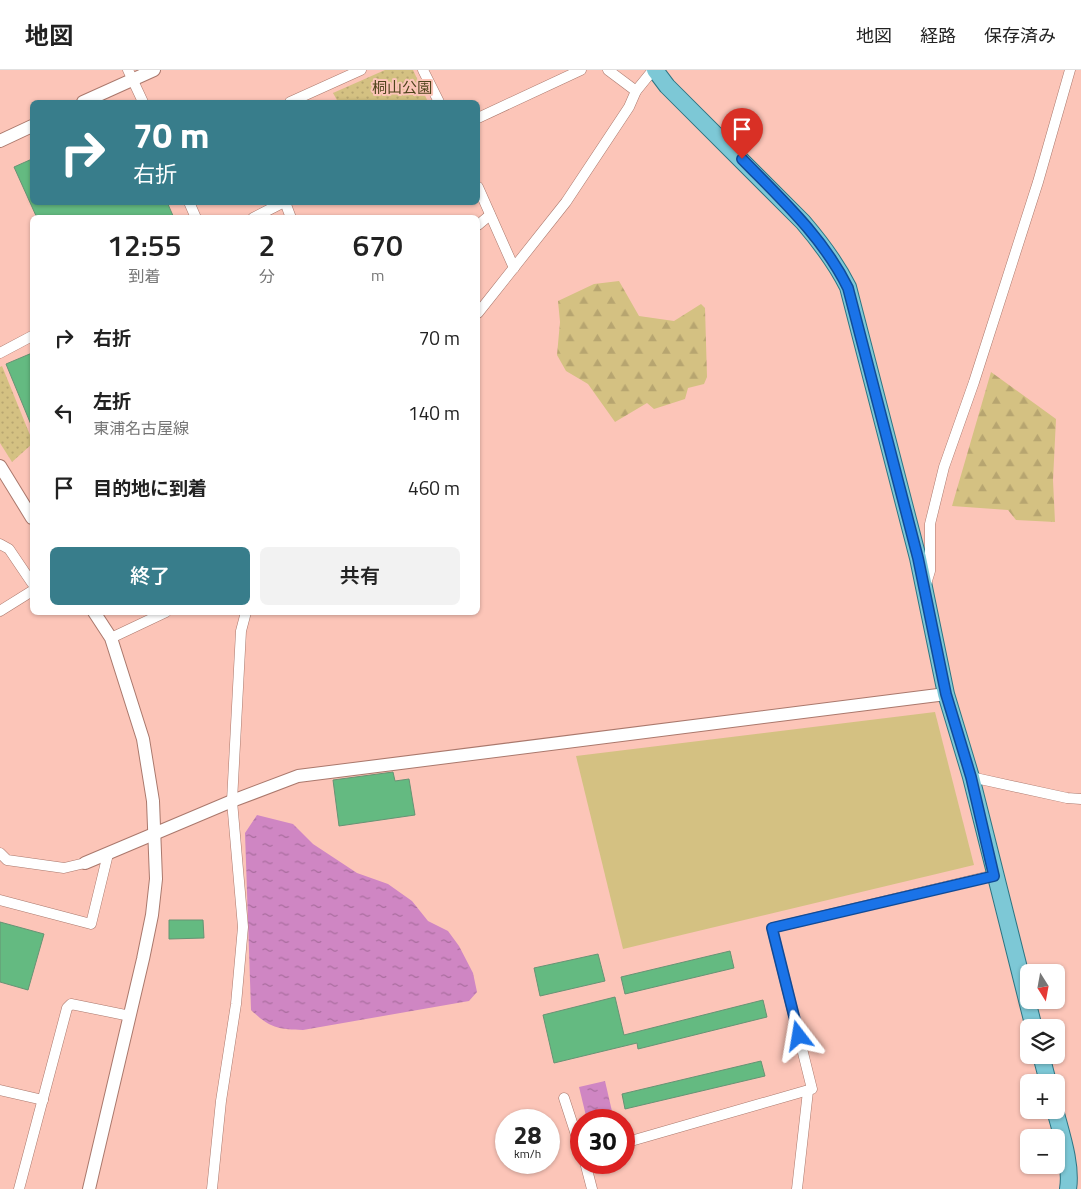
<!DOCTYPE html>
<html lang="ja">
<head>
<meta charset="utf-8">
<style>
	body { margin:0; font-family:"Titillium Web","Noto Sans JP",sans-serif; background:#f2f2f2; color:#222; height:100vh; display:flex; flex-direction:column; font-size:19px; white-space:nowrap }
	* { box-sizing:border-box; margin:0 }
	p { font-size:16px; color:#767676 }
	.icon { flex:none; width:28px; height:28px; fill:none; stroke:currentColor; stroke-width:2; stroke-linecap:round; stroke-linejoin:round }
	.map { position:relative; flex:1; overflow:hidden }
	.sheet { position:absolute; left:30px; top:145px; width:450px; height:400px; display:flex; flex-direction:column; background:#fff; border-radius:8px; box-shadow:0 1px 4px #0004 }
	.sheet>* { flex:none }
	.guide { position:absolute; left:30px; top:30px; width:450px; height:105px; border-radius:8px; box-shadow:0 1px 4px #0004; background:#387d8b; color:#fff; overflow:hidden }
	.needle { width:32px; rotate:169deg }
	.controls { position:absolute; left:1020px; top:894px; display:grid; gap:10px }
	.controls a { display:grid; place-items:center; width:45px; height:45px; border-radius:8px; background:#fff; box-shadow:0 1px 4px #0004; font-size:25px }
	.speed { position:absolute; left:495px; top:1039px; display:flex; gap:10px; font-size:25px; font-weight:700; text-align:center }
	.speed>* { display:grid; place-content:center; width:65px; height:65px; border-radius:50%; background:#fff; box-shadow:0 1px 4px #0004; line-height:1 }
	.speed small { font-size:12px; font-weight:400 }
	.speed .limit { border:8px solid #d22; background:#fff; color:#111 }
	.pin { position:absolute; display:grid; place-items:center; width:42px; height:42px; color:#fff; margin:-51px -21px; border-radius:50% 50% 50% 0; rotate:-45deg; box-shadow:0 0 5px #0007 }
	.pin .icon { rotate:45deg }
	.me { position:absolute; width:55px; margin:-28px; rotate:346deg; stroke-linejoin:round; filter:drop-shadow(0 0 4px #0008) }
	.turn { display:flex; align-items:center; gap:18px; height:105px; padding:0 20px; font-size:22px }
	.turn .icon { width:65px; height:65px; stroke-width:2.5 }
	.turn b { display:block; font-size:35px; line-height:42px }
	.eta { display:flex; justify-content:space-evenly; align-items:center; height:85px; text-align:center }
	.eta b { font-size:30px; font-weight:600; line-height:35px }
	.button { display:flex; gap:10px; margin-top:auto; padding:10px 20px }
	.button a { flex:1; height:58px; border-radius:8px; background:#387d8b; color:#fff; font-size:20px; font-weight:600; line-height:58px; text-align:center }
	.button a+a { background:#f2f2f2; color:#222 }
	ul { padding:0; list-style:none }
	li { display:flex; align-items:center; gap:15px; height:75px; padding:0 20px }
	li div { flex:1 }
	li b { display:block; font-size:19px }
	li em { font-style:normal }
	header { display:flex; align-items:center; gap:30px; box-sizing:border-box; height:70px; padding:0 25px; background:#fff; border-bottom:1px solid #e0e0e0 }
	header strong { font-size:24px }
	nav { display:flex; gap:28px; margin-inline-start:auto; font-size:18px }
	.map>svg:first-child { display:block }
	.forest { fill:url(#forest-firs) }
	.park { fill:url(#park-dots) }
	.pitch { fill:#d4c182 }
	.water { fill:url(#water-ripples) }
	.building { fill:#64ba81; stroke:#679374 }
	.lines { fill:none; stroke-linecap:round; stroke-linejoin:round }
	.minor-casing { stroke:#aa786c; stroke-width:11 }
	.tertiary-casing { stroke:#aa786c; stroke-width:14 }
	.primary-casing { stroke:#2c7583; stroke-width:18 }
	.minor { stroke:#fff; stroke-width:10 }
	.tertiary { stroke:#fff; stroke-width:12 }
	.primary { stroke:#7dc8d6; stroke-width:16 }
	.route-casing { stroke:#114b97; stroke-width:12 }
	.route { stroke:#1a73e8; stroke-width:9 }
	.labels { text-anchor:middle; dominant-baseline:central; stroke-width:4; stroke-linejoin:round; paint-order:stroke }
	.park-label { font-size:15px; fill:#50441c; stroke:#fcc5b8 }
</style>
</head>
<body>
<header>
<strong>地図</strong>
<nav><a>地図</a><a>経路</a><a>保存済み</a></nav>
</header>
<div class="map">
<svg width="1081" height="1119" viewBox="0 0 1081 1119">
	<defs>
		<pattern id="forest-firs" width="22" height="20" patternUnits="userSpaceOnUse" patternTransform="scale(1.25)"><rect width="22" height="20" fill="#d4c182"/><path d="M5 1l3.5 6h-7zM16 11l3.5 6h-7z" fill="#b7a570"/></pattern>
		<pattern id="park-dots" width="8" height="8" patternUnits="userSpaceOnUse" patternTransform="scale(1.25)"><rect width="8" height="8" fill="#d4c182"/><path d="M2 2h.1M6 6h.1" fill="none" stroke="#b7a570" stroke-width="1.8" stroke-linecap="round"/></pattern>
		<pattern id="water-ripples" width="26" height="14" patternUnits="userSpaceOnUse" patternTransform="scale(1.25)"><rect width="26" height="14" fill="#cf86c3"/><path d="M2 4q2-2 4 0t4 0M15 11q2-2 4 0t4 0" fill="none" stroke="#a96d9e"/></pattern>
	</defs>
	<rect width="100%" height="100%" fill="#fcc5b8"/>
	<g class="forest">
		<path d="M619,211L639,246L674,251L701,234L705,238L707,307L704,314L688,318L685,329L654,339L647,333L615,352L588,314L566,301L557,285L560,252L558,231L594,214Z"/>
		<path d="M991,302L1056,349L1053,410L1055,452L1016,450L1008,440L952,436Z"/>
	</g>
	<g class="park">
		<path d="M385,0H413L428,32H338L333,23Z"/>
		<path d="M2,296L32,370V374L12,392L0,373V297Z"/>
	</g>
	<path class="pitch" d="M935,642L974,795L623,879L576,686Z"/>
	<g class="water">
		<path d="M257,745L293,754L313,774L357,803L388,814L412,831L428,851L448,861L459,876L473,903L477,922L469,931L303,960C277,959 270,958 251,940L245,763Z"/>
		<path d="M605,1011L614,1050H587L579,1017Z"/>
	</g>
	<g class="building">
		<path d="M32,89V132H167L174,148H37L14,97Z"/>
		<path d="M32,283V357L6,294Z"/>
		<path d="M393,702L395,711L409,709L415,745L339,756L333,710Z"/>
		<path d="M169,850H203L204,868L169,869Z"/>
		<path d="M0,852L44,864L28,920L0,912Z"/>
		<path d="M730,881L734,898L625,924L621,907Z"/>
		<path d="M598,884L605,911L540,926L534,898Z"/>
		<path d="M615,927L624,965L763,930L767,947L638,979L637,973L554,993L543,945Z"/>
		<path d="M761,991L765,1006L625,1039L622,1024Z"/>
	</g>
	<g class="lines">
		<defs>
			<g id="minor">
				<path d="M128,0L143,32"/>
				<path d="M423,0L439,32"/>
				<path d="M608,0L636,21"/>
				<path d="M290,32L361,0"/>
				<path d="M478,48L581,0"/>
				<path d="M478,117L514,198"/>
				<path d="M189,132L196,148"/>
				<path d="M285,132L291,148"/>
				<path d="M253,148L284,132"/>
				<path d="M478,155L490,145"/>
				<path d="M478,243L566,132L629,37L636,21L653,0"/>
				<path d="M0,283L32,266"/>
				<path d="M0,474L9,479L32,513"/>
				<path d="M926,514L930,501V454L944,397L974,312L1038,112L1070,0"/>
				<path d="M0,541L32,521"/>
				<path d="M111,568L166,542"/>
				<path d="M971,707L1067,728L1081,729"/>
				<path d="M0,783L7,790L64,798L85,793"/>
				<path d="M0,830L91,854L108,784"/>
				<path d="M0,1020L43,1030"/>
				<path d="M564,1028L581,1080"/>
				<path d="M624,1073L812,1019L772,858L994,805"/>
				<path d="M585,1092L592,1119"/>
				<path d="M19,1119L67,938L71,934L130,946"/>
				<path d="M212,1119L221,1031L236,934L243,857L232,731L241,561L246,542"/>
				<path d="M797,1119L808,1021"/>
			</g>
			<g id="tertiary">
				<path d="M83,32L154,0"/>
				<path d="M0,71L32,56"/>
				<path d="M0,396L32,448"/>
				<path d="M85,793L232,731L298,706L946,624"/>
				<path d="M89,1119L143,889L152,845L156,809L153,731L143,669L111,568L94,542"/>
			</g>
			<g id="primary">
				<path d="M655,0L667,16L803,152C821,173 836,193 848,217L918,488L946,624L971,707L1034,958"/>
				<path d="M1041,985L1048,1012"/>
				<path d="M1055,1040C1061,1063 1072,1095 1068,1119"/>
			</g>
		</defs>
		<use href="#minor" class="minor-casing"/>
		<use href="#tertiary" class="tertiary-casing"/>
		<use href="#primary" class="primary-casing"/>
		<use href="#minor" class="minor"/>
		<use href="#tertiary" class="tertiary"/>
		<use href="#primary" class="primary"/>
	</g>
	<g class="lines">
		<defs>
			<path id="route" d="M742,89C781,129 823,167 848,218L918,488L946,624L971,707L994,806L772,858L799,966"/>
		</defs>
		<use href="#route" class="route-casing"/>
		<use href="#route" class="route"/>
	</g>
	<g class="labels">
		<g class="park-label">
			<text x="402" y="17">桐山公園</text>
		</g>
	</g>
</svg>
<div class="controls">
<a><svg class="needle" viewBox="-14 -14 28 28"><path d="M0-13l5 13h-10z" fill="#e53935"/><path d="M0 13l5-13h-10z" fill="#767676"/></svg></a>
<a><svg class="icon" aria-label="layers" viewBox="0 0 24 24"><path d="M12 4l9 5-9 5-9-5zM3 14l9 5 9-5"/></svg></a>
<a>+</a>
<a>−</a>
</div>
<div class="speed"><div>28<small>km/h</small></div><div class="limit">30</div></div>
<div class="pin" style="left:742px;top:89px;background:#d93025"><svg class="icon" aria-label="arrive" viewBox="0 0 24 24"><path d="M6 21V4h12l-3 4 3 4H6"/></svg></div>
<svg class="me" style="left:799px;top:966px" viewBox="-20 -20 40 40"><path d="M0-17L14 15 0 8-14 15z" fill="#1a73e8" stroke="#fff" stroke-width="4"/></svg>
<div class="guide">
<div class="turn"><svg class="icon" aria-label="right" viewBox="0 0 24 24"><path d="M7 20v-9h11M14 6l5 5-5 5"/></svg><div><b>70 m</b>右折</div></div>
</div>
<section class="sheet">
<div class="eta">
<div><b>12:55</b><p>到着</p></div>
<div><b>2</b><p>分</p></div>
<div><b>670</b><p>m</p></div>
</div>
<ul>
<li><svg class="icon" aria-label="right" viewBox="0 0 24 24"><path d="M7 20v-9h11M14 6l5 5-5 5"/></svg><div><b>右折</b></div><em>70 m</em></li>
<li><svg class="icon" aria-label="left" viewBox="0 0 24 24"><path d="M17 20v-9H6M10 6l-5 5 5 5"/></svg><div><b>左折</b><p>東浦名古屋線</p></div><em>140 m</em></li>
<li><svg class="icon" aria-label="arrive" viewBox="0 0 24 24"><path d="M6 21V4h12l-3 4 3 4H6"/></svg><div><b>目的地に到着</b></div><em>460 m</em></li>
</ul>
<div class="button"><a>終了</a><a>共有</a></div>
</section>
</div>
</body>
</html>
